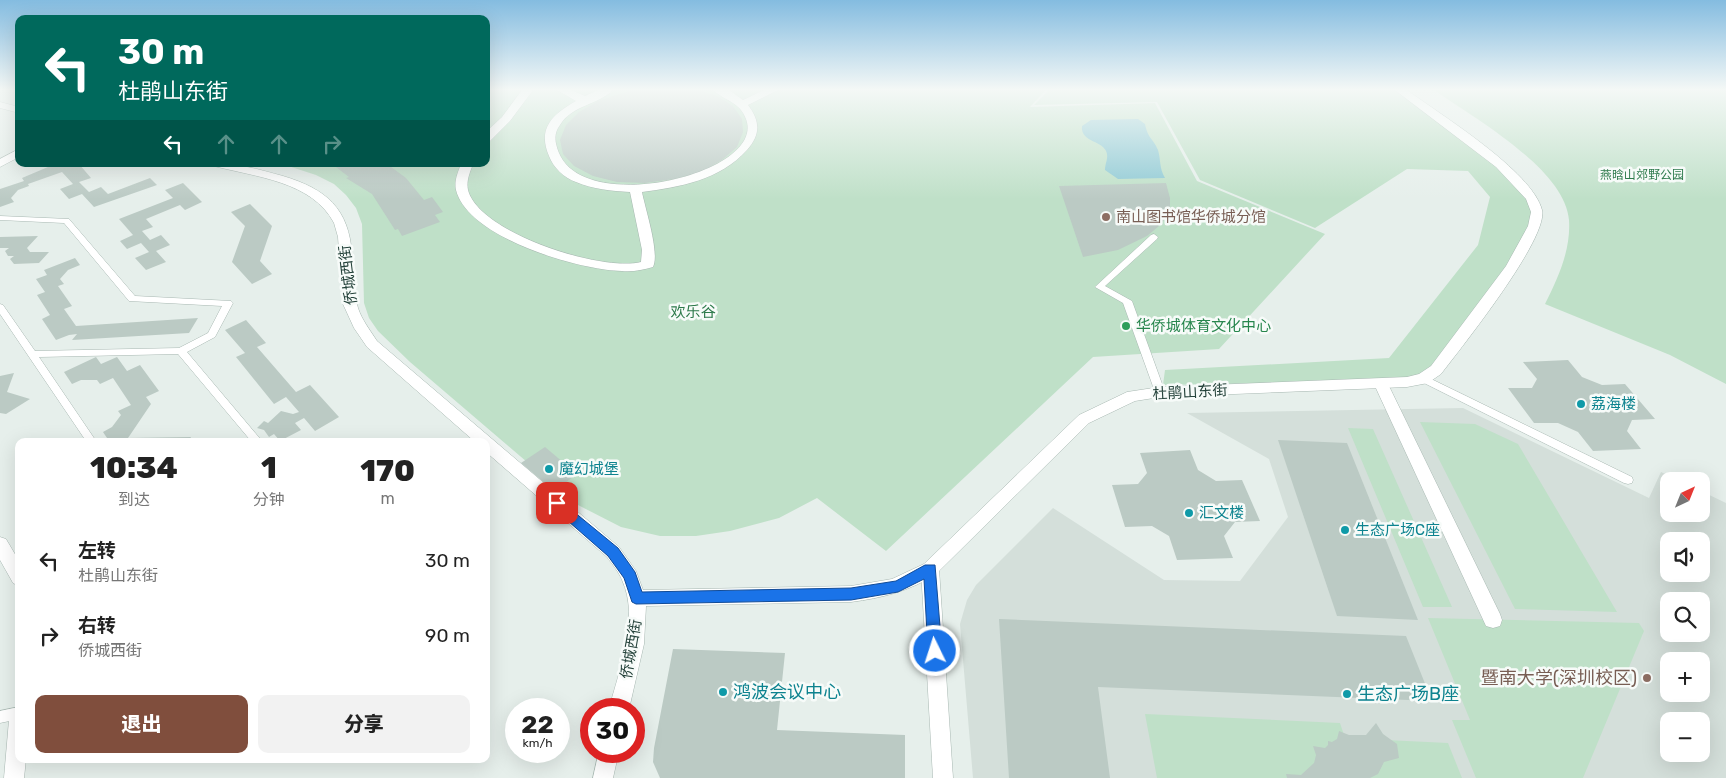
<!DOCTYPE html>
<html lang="zh">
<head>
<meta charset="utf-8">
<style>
	body { margin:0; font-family:Rubik,"Noto Sans SC",sans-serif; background:#f2f2f2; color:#222; height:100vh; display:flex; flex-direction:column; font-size:19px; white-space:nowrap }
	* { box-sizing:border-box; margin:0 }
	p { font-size:16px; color:#767676 }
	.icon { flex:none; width:28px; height:28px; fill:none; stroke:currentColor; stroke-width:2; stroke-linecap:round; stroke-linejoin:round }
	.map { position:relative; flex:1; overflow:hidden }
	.side { position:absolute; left:15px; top:438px; width:475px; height:325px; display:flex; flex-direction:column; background:#fff; border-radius:10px; box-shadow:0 5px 20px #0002 }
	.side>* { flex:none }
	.top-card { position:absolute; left:15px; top:15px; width:475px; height:152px; border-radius:10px; box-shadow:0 5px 20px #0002; background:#00695c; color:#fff; overflow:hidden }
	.needle { width:32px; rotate:43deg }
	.fabs { position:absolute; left:1660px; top:472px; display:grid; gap:10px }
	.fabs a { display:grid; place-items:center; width:50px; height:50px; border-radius:10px; background:#fff; box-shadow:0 5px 20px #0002; font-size:25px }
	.speed { position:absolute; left:505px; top:698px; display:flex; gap:10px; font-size:25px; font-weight:700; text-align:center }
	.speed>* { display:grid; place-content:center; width:65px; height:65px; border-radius:50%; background:#fff; box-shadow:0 5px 20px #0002; line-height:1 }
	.speed small { font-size:12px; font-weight:400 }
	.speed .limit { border:8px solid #d22; background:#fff; color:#111 }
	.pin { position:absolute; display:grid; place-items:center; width:42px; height:42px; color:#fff; margin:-21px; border-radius:10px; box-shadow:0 2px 8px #0006 }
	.me { position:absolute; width:55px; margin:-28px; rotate:356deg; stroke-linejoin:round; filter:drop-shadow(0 0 4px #0008) }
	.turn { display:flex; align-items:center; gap:18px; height:105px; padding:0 20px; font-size:22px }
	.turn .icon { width:65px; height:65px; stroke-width:2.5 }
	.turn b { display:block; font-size:35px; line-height:42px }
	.lanes { display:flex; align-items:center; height:48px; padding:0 20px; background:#0003; justify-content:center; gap:25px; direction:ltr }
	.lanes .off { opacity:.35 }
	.eta { display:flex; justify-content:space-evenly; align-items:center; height:85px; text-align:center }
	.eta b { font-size:30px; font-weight:800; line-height:35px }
	.primary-button { display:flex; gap:10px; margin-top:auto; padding:10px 20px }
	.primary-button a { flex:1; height:58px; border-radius:10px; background:#804e3d; color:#fff; font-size:20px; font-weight:800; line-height:58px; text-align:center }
	.primary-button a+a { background:#f2f2f2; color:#222 }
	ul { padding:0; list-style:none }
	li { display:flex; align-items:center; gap:15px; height:75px; padding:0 20px }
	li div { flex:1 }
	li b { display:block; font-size:19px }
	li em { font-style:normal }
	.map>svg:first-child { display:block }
	.built { fill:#d4dfda; fill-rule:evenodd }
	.green { fill:#bfe0c8 }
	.water { fill:#8ec9d4 }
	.building { fill:#bbcac4 }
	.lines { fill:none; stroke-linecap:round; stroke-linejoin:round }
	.service-casing { stroke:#a8b8b2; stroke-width:1 }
	.pedestrian-casing { stroke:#a8b8b2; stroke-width:1 }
	.minor-casing { stroke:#a8b8b2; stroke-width:1 }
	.tertiary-casing { stroke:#a8b8b2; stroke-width:1 }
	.service { fill:#fff; fill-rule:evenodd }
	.pedestrian { fill:#fff; fill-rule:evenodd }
	.minor { fill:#fff; fill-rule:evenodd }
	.tertiary { fill:#fff; fill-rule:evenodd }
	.route { fill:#1a73e8; stroke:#114b97 }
	.education-dot { fill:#8d6e63; stroke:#f7fbf9; stroke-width:2 }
	.leisure-dot { fill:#2e9e5b; stroke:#f7fbf9; stroke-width:2 }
	.culture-dot { fill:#0f9aa8; stroke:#f7fbf9; stroke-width:2 }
	.labels { text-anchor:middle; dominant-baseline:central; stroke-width:5; stroke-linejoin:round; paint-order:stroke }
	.far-park-label { font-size:12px; fill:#2d7a4b; stroke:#f7fbf9 }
	.education-label { font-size:15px; fill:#785e54; stroke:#f7fbf9; text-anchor:start }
	.street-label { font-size:15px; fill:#24423a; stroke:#f7fbf9 }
	.park-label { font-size:15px; fill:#2d7a4b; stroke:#f7fbf9 }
	.leisure-label { font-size:15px; fill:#27864d; stroke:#f7fbf9; text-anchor:start }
	.culture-label { font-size:15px; fill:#0d838f; stroke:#f7fbf9; text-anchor:start }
	.near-education-label { font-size:18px; fill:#785e54; stroke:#f7fbf9; text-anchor:end }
	.near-culture-label { font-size:18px; fill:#0d838f; stroke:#f7fbf9; text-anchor:start }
</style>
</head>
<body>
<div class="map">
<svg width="1726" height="778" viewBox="0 0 1726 778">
	<rect width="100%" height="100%" fill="#e6efeb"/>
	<path class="built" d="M1463,408L1649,498L1661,472L1680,481H1669V514H1701V491L1726,503V778H973L960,624L967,600L976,585L1053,508L1164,580L1240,581L1288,517L1269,459L1187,413ZM1669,541H1701V574H1669ZM1669,601H1701V634H1669ZM1669,661H1701V694H1669ZM1669,721H1701V754H1669Z"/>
	<g class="green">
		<path d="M486,90H1046L1030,107L1155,103L1197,181L1325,234L1219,349L1093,357L886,551L817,498L779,518L730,531L696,536H660L621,527L576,504L410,362L378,331L369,318L364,303L362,224L356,208L346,195L334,184L316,175L282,164H486Z"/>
		<path d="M1049,90H1397L1499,167L1527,194L1534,218L1513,258L1432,368L1419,377L1379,381L1163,385L1165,370L1389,358L1478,245L1490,197L1468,171L1407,169L1315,228L1200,180L1157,102L1034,105Z"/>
		<path d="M1434,90H1726V384L1670,355L1545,304C1558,278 1571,250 1569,220C1565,169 1474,118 1434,90Z"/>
		<path d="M1420,422L1475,424L1518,444L1617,612L1515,609Z"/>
		<path d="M1348,428L1373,429L1452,607H1423Z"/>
		<path d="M1428,618L1639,623L1644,631L1583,778H1476L1452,720H1470Z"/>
		<path d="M1145,714L1340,723L1345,738L1448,743L1462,778H1157Z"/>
	</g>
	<path class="water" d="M1138,119L1145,124C1148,139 1153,138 1158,150C1161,160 1159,168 1165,178L1118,179L1105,170C1105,164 1108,159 1107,154C1105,140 1080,143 1082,126L1091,120Z"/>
	<g class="building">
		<path d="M632,90H698L717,96L733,106L742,119L743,132L737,147L722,160L701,172L674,179L645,183L617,182L593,176L574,166L563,154L560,140L566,125L579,112L598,101Z"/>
		<path d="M55,164H79L91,178L79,182L89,192L101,187L108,194L150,178L157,185L94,207L82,194L69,199L60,189L73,184L62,172L28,184L29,186L18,190L11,198L14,202L0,207V189L24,181L22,178Z"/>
		<path d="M332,164H387L406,178L424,200L432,197L443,212L435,215L440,222L402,236L398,229L395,230L372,194L346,178L349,177Z"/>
		<path d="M183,183L202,202L185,210L180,205L146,219L153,227L142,231L150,240L161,235L170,245L156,251L166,262L146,270L135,258L149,252L141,243L127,249L120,241L133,235L119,219L173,198L165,190Z"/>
		<path d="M1166,183L1170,198V207L1167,216L1159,226L1147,236L1118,250L1083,257L1059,186Z"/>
		<path d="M250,204L272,226L260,261L272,274L252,284L232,262L245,226L231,212Z"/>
		<path d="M38,236L27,248L30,252H49L39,263L14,264L10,259L14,256H8L5,251L9,248H0V237Z"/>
		<path d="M75,258L80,265L68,270L60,279L64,284L58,286L72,306L64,309L76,326L198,318L189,333L72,340L77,334L69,335L56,340L42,319L50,315L37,295L45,292L36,279L47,275L44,270Z"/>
		<path d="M246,320L266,343L257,347L296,392L310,385L339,417L315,431L304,418L295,423L301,430L280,441L274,434L269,437L264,430L257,428L264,421L268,423L281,411L293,414L299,412L286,397L274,404L236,357L245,353L225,330Z"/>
		<path d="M96,357L101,364L117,357L127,371L140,365L159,391L146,397L151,404L128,438L191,437L189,441H109L103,432L112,427L121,415L118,411L131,405L113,378L100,384L97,380H81L72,384L64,372Z"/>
		<path d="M1568,360L1582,377L1602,385L1625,384L1655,419L1632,420L1627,431L1641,449L1593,451L1578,432L1558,423H1534L1508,388H1532L1537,379L1523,362Z"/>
		<path d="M14,373L7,392L30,399L6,414L0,413V376Z"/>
		<path d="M1278,440L1347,443L1418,620L1337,616Z"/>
		<path d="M545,447L577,474L554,491L521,463Z"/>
		<path d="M1190,450L1198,470L1216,481L1242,480L1260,521L1235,522L1224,536L1233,558L1177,560L1169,536L1152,526L1125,527L1112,485L1138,484L1147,473L1140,453Z"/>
		<path d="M999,619L1406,636L1432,701L1098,687L1110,778H1009Z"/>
		<path d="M673,649L785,653L777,730L905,735V778H660L653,762L654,748Z"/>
		<path d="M1376,723L1383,734L1397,744L1399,758L1384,762L1378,774L1370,778H1287L1286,774L1301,775L1314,763L1316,755L1313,746L1325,748L1328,745V741L1332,742L1337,739L1339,731L1349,735H1366Z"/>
	</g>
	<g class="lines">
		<defs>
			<g id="service">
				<path d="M0,216L69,219L135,296L231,301L233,303L215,337L187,352L262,441H251L178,354L39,357L96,441H86L0,314V304L3,305L35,351L179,348L208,333L222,306L129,301L64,223L0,220Z"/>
				<path d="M1154,234L1158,237L1157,239L1105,286L1132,301L1165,392L1160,396L1155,392L1123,303L1095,287L1151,235Z"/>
				<path d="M1423,375L1632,477L1633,480L1632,483L1628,484L1624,483L1420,381L1418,379Z"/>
				<path d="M19,707V719L0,723V711Z"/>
			</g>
			<g id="pedestrian">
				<path d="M522,90H533L510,121L490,141L486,142V132L502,117Z"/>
				<path d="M557,90H571L585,96L598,90H613C598,105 572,105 560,125C553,134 555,143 559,153C585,217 767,173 746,119C740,102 725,101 713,90H729L743,100L764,90H778L748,105C760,121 761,134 747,150C720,180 680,187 642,192C645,208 660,253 653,267C642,270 633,272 622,271C579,270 468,238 456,190C454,181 458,172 461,164H473C470,172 466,181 468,190C479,233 602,272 641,262L642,250L630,192C611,191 593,189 576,182C564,178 553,167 549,156C537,128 553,114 576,101Z"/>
				<path d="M1381,379L1386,380L1388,384L1500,614L1502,620L1500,626L1493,628L1486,626L1374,384L1376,380Z"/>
			</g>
			<g id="minor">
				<path d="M19,149V157L0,167V159Z"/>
				<path d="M0,537L6,539L19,561V586L13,583L0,560Z"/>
				<path d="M930,561L936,564L939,569L953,778H933L921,569L924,564Z"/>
				<path d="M19,710V759H26L24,778H4L9,720L12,713Z"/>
			</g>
			<g id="tertiary">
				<path d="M1395,90H1407C1441,115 1532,171 1542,210C1549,238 1461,348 1441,374L1428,383L1407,387L1160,397L1135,401L1089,423L936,574C910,591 882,598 851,602L646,606L644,644L629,709H609C619,670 640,619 622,580C619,572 612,564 607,557L486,452V441H474L367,347L354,328L343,304L338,237L334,223C312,181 255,177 214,166L212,164C236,162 260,170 283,176C326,189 349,208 352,255C353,272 353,291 358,308C362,320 370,330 377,341L619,547L636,571L643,590L851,586L892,579L924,564L1079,415L1127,392L1160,387L1407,377L1419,374L1431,366L1506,266L1528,226L1531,212L1526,199L1496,167Z"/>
				<path d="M0,102L19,107V113L0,108Z"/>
				<path d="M599,751H619L613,778H593Z"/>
			</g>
		</defs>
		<use href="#service" class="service-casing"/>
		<use href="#pedestrian" class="pedestrian-casing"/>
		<use href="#minor" class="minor-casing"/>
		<use href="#tertiary" class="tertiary-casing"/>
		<use href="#service" class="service"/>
		<use href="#pedestrian" class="pedestrian"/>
		<use href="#minor" class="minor"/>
		<use href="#tertiary" class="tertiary"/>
	</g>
	<linearGradient id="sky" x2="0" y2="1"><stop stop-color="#84bce0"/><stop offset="0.45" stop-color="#f4f8f6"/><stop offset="1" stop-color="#f4f8f6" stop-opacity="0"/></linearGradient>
	<rect width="1726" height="199" fill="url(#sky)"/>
	<path class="route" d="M557,498L618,548L635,572L642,592L851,588L896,581L925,565H935L942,651L940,656L935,658L930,656L928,651L924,579L898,592L851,600L636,604L632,602L624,578L608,556L552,507L551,503L552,500Z"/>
	<g class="education-dot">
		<circle cx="1106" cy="217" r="5"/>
		<circle cx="1647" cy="678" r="5"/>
	</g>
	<circle class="leisure-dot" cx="1126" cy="326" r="5"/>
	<g class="culture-dot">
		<circle cx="1581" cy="404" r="5"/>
		<circle cx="549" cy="469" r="5"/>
		<circle cx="1189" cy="513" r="5"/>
		<circle cx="1345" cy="530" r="5"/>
		<circle cx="723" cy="692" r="5"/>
		<circle cx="1347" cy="694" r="5"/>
	</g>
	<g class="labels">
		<g class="far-park-label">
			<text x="1642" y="175">燕晗山郊野公园</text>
		</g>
		<g class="education-label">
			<text x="1116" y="217">南山图书馆华侨城分馆</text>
		</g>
		<g class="street-label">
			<text transform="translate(348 275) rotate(-97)">侨城西街</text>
			<text transform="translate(1190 392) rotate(-3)">杜鹃山东街</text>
			<text transform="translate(631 649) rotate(-80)">侨城西街</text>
		</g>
		<g class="park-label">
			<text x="693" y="312">欢乐谷</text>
		</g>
		<g class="leisure-label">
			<text x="1136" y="326">华侨城体育文化中心</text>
		</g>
		<g class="culture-label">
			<text x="1591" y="404">荔海楼</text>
			<text x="559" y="469">魔幻城堡</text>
			<text x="1199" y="513">汇文楼</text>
			<text x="1355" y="530">生态广场C座</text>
		</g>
		<g class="near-education-label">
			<text x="1637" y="678">暨南大学(深圳校区)</text>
		</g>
		<g class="near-culture-label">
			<text x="733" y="692">鸿波会议中心</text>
			<text x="1357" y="694">生态广场B座</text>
		</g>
	</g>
</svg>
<div class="fabs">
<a><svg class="needle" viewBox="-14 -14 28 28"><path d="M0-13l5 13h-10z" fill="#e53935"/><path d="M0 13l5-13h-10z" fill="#767676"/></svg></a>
<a><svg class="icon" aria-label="sound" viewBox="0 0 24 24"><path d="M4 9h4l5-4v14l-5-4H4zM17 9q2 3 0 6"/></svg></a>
<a><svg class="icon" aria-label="search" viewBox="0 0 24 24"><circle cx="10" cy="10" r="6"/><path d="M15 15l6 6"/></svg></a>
<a>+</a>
<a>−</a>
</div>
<div class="speed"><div>22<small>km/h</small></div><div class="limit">30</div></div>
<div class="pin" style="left:557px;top:503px;background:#d93025"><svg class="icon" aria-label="arrive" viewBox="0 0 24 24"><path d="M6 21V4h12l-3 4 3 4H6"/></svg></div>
<svg class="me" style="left:935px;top:651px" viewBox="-20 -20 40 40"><circle r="17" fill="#1a73e8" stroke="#fff" stroke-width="3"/><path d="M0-11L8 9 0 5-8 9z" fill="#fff"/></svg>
<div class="top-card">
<div class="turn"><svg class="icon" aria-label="left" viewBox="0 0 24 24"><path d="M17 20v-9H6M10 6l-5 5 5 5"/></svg><div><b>30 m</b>杜鹃山东街</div></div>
<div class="lanes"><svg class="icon" aria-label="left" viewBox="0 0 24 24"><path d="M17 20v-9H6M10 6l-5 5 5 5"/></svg><svg class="icon off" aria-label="ahead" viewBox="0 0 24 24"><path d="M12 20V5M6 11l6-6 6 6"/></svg><svg class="icon off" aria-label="ahead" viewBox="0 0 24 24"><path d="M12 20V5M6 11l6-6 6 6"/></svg><svg class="icon off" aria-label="right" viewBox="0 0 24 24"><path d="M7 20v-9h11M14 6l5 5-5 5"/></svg></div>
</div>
<section class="side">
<div class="eta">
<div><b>10:34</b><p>到达</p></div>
<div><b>1</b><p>分钟</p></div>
<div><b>170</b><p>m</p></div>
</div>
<ul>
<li><svg class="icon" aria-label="left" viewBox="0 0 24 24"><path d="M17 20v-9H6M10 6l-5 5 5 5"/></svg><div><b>左转</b><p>杜鹃山东街</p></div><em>30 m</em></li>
<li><svg class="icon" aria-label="right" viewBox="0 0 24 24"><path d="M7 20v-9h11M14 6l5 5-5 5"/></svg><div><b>右转</b><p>侨城西街</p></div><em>90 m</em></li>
</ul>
<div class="primary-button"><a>退出</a><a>分享</a></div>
</section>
</div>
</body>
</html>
